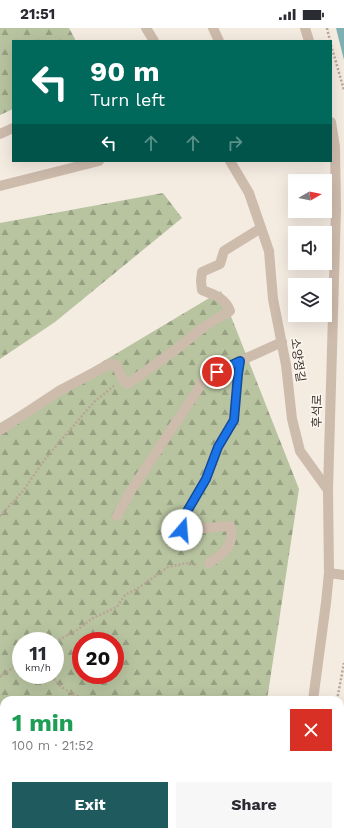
<!DOCTYPE html>
<html lang="en">
<head>
<meta charset="utf-8">
<style>
	body { margin:0; font-family:"Work Sans","Noto Sans KR",sans-serif; background:#f7f7f7; color:#2b2b33; height:100vh; display:flex; flex-direction:column; font-size:15px; white-space:nowrap }
	* { box-sizing:border-box; margin:0 }
	p { font-size:13px; color:#7c7c81 }
	.icon { flex:none; width:22px; height:22px; fill:none; stroke:currentColor; stroke-width:2; stroke-linecap:round; stroke-linejoin:round }
	.map { position:relative; flex:1; overflow:hidden }
	.sheet { position:absolute; left:0px; top:668px; width:344px; height:140px; display:flex; flex-direction:column; background:#fff; border-radius:12px 12px 0 0; box-shadow:0 4px 16px #0002 }
	.sheet>* { flex:none }
	.banner { position:absolute; left:12px; top:12px; width:320px; height:122px; border-radius:0px; box-shadow:0 4px 16px #0002; background:#00695c; color:#fff; overflow:hidden }
	.needle { width:26px; rotate:81deg }
	.controls { position:absolute; left:288px; top:146px; display:grid; gap:8px }
	.controls a { display:grid; place-items:center; width:44px; height:44px; border-radius:0px; background:#fff; box-shadow:0 4px 16px #0002; font-size:20px }
	.speed { position:absolute; left:12px; top:604px; display:flex; gap:8px; font-size:20px; font-weight:700; text-align:center }
	.speed>* { display:grid; place-content:center; width:52px; height:52px; border-radius:50%; background:#fff; box-shadow:0 4px 16px #0002; line-height:1 }
	.speed small { font-size:10px; font-weight:400 }
	.speed .limit { border:6px solid #d22; background:#fff; color:#111 }
	.pin { position:absolute; display:grid; place-items:center; width:34px; height:34px; color:#fff; margin:-17px; border:2px solid #fff; border-radius:50%; box-shadow:0 1px 4px #0007 }
	.me { position:absolute; width:44px; margin:-22px; rotate:18deg; stroke-linejoin:round; filter:drop-shadow(0 0 3px #0008) }
	.turn { display:flex; align-items:center; gap:14px; height:84px; padding:0 12px; font-size:18px }
	.turn .icon { width:52px; height:52px; stroke-width:2.5 }
	.turn b { display:block; font-size:28px; line-height:34px }
	.lanes { display:flex; align-items:center; height:38px; padding:0 12px; background:#0003; justify-content:center; gap:20px; direction:ltr }
	.lanes .off { opacity:.35 }
	.round { display:grid; place-items:center; flex:none; width:42px; height:42px; border-radius:0px; background:#f7f7f7 }
	.headline { display:flex; align-items:center; justify-content:space-between; height:68px; padding:0 12px }
	h1 { font-size:24px; font-weight:700; line-height:30px; color:#1e9e55 }
	.button { display:flex; gap:8px; margin-top:auto; padding:8px 12px }
	.button a { flex:1; height:46px; border-radius:0px; background:#1f5a5e; color:#fff; font-size:16px; font-weight:700; line-height:46px; text-align:center }
	.button a+a { background:#f7f7f7; color:#2b2b33 }
	.status { display:flex; justify-content:space-between; align-items:center; height:28px; padding:0 20px; background:#fff; direction:ltr }
	.status svg { height:11px; fill:currentColor }
	.map>svg:first-child { display:block }
	.forest { fill:url(#forest-firs); fill-rule:evenodd }
	.water { fill:#7fb0b2 }
	.lines { fill:none; stroke-linecap:round; stroke-linejoin:round }
	.path { stroke:#b9a596; stroke-width:2.5; stroke-dasharray:2 2; stroke-linecap:butt }
	.minor { stroke:#cdbbac; stroke-width:10 }
	.route-casing { stroke:#114b97; stroke-width:10 }
	.route { stroke:#1a73e8; stroke-width:7 }
	.labels { text-anchor:middle; dominant-baseline:central; stroke-width:3.5; stroke-linejoin:round; paint-order:stroke }
	.street-label { font-size:12px; fill:#3b302b; stroke:#fbf5ee }
</style>
</head>
<body>
<div class="status"><b>21:51</b><svg viewBox="0 0 49 12"><path d="M0 12V9h3v3zM5 12V6h3v6zM10 12V3h3v9zM15 12V0h3v12zM26 1h20v11H26zM47 4h2v5h-2z"/></svg></div>
<div class="map">
<svg width="344" height="808" viewBox="0 0 344 808">
	<defs>
		<pattern id="forest-firs" width="22" height="20" patternUnits="userSpaceOnUse"><rect width="22" height="20" fill="#b8c4a0"/><path d="M5 1l3.5 6h-7zM16 11l3.5 6h-7z" fill="#97a083"/></pattern>
	</defs>
	<rect width="100%" height="100%" fill="#f4ebe1"/>
	<g class="forest">
		<path d="M0,0H69L76,13H13V81L0,87Z"/>
		<path d="M163,165L182,190L55,294L0,331V195Z"/>
		<path d="M221,263L299,461L267,672H4V804H247L246,808H0V395ZM21,613H55V647H21ZM81,613H115V647H81Z"/>
	</g>
	<g class="water">
		<path d="M336,0H344V32Z"/>
		<path d="M344,678V808H323V804H340V703Z"/>
	</g>
	<g class="lines">
		<g class="path">
			<path d="M327,0L330,13"/>
			<path d="M331,17L344,62"/>
			<path d="M0,488L23,463L45,431L94,374L115,357"/>
			<path d="M55,614L77,602L93,590L117,579L125,567L140,559L168,539L186,535L198,537"/>
			<path d="M53,647C56,660 74,665 84,672"/>
			<path d="M0,649L21,634"/>
			<path d="M337,672L344,635"/>
			<path d="M29,808L31,804"/>
			<path d="M313,808L314,804"/>
		</g>
		<g class="minor">
			<path d="M146,0L154,13"/>
			<path d="M213,0L219,13"/>
			<path d="M305,0L309,13"/>
			<path d="M0,106L13,100"/>
			<path d="M230,133L249,165L269,223L273,271L286,337L292,391L300,423L328,462"/>
			<path d="M0,158L99,133"/>
			<path d="M0,402L59,363L110,336L116,337L123,352L128,356L175,322L205,298L230,283C225,270 215,267 202,262L201,253L202,244L220,236L224,223L261,200"/>
			<path d="M117,488L130,464L206,349L240,333"/>
			<path d="M209,535C213,532 219,529 223,525C230,518 234,507 230,498L182,502V492L206,451L218,419L234,392L237,345L240,333L282,314"/>
			<path d="M329,545L344,547"/>
			<path d="M313,672L326,575L329,545L328,462L336,181L335,119L331,94"/>
			<path d="M290,808L291,804"/>
		</g>
	</g>
	<g class="lines">
		<defs>
			<path id="route" d="M182,502V492L206,451L218,419L234,392L238,346L240,333L217,344"/>
		</defs>
		<use href="#route" class="route-casing"/>
		<use href="#route" class="route"/>
	</g>
	<g class="labels">
		<g class="street-label">
			<text transform="translate(298 332) rotate(82)">소양정길</text>
			<text transform="translate(317 383) rotate(-89)">후석로</text>
		</g>
	</g>
</svg>
<div class="controls">
<a><svg class="needle" viewBox="-14 -14 28 28"><path d="M0-13l5 13h-10z" fill="#e53935"/><path d="M0 13l5-13h-10z" fill="#7c7c81"/></svg></a>
<a><svg class="icon" aria-label="sound" viewBox="0 0 24 24"><path d="M4 9h4l5-4v14l-5-4H4zM17 9q2 3 0 6"/></svg></a>
<a><svg class="icon" aria-label="layers" viewBox="0 0 24 24"><path d="M12 4l9 5-9 5-9-5zM3 14l9 5 9-5"/></svg></a>
</div>
<div class="speed"><div>11<small>km/h</small></div><div class="limit">20</div></div>
<div class="pin" style="left:217px;top:344px;background:#d93025"><svg class="icon" aria-label="arrive" viewBox="0 0 24 24"><path d="M6 21V4h12l-3 4 3 4H6"/></svg></div>
<svg class="me" style="left:182px;top:502px" viewBox="-20 -20 40 40"><circle r="19" fill="#fff"/><path d="M0-13L10 11 0 6-10 11z" fill="#1a73e8"/></svg>
<div class="banner">
<div class="turn"><svg class="icon" aria-label="left" viewBox="0 0 24 24"><path d="M17 20v-9H6M10 6l-5 5 5 5"/></svg><div><b>90 m</b>Turn left</div></div>
<div class="lanes"><svg class="icon" aria-label="left" viewBox="0 0 24 24"><path d="M17 20v-9H6M10 6l-5 5 5 5"/></svg><svg class="icon off" aria-label="ahead" viewBox="0 0 24 24"><path d="M12 20V5M6 11l6-6 6 6"/></svg><svg class="icon off" aria-label="ahead" viewBox="0 0 24 24"><path d="M12 20V5M6 11l6-6 6 6"/></svg><svg class="icon off" aria-label="right" viewBox="0 0 24 24"><path d="M7 20v-9h11M14 6l5 5-5 5"/></svg></div>
</div>
<section class="sheet">
<div class="headline"><div><h1>1 min</h1><p>100 m · 21:52</p></div><a class="round" style="background:#d93025;color:#fff"><svg class="icon" aria-label="close" viewBox="0 0 24 24"><path d="M6 6l12 12M18 6L6 18"/></svg></a></div>
<div class="button"><a>Exit</a><a>Share</a></div>
</section>
</div>
</body>
</html>
